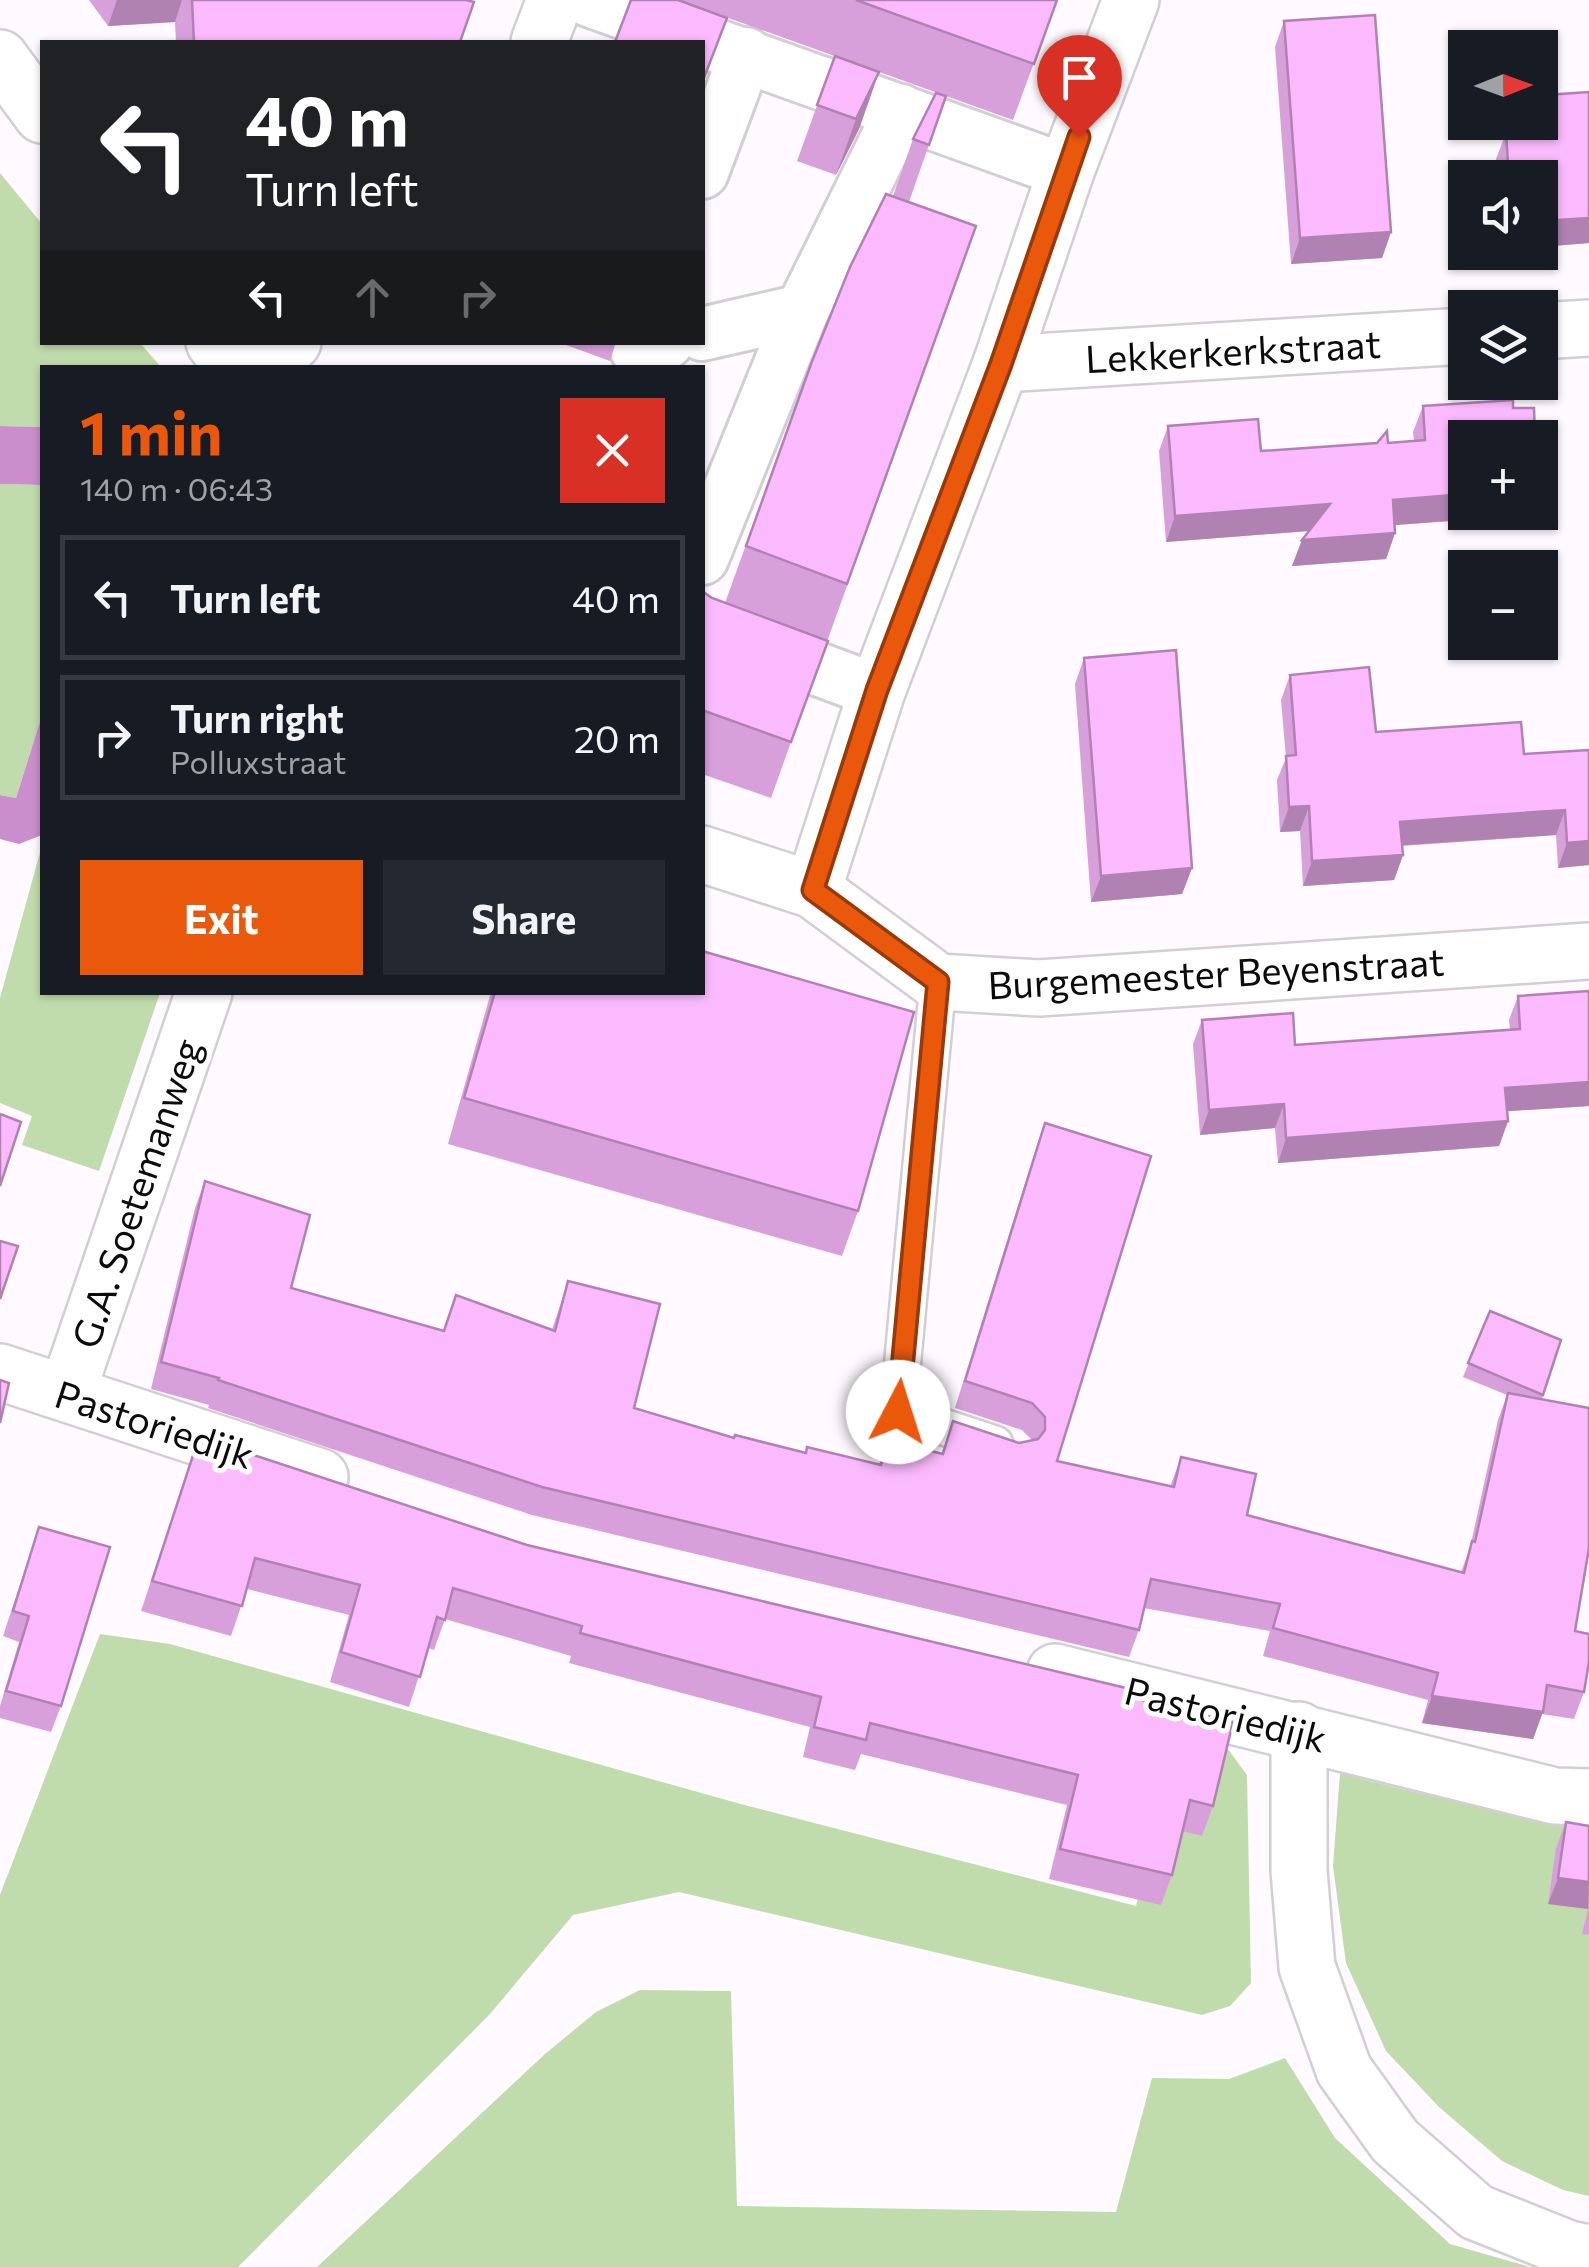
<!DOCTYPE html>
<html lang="en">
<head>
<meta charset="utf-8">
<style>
	body { margin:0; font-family:Commissioner,sans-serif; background:#242831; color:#f1f3f6; height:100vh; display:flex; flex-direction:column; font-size:38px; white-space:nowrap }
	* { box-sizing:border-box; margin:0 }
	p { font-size:32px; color:#9ea1a6 }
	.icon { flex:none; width:55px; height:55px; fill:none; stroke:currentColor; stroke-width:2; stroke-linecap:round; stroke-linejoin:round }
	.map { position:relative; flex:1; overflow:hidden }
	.sheet { position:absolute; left:40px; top:365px; width:665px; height:630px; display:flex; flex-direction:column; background:#171b24; border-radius:0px; box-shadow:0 2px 8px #0004 }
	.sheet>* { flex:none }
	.banner { position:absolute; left:40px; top:40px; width:665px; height:305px; border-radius:0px; box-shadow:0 2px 8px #0004; background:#202124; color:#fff; overflow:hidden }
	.needle { width:65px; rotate:89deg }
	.tools { position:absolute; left:1448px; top:30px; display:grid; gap:20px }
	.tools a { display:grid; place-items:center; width:110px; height:110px; border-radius:0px; background:#171b24; box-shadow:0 2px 8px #0004; font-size:50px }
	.pin { position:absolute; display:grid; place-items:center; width:85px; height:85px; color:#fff; margin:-102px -42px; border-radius:50% 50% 50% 0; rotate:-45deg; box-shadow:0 0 10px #0007 }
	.pin .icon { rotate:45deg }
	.me { position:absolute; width:110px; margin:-55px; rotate:5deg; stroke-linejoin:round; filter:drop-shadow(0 0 8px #0008) }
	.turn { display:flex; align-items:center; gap:35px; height:210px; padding:0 40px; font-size:45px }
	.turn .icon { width:130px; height:130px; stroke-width:2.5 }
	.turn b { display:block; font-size:70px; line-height:85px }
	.lanes { display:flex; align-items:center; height:95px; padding:0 40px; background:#0003; justify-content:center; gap:50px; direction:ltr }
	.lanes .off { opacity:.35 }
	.round { display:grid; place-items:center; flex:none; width:105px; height:105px; border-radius:0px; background:#242831 }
	.head { display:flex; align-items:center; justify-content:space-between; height:170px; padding:0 40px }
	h1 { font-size:60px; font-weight:700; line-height:75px; color:#ea580c }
	.primary-button { display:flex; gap:20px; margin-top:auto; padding:20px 40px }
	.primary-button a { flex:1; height:115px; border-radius:0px; background:#ea580c; color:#fff; font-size:40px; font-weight:700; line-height:115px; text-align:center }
	.primary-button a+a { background:#242831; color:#f1f3f6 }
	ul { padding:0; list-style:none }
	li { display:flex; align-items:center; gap:30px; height:125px; margin:0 20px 15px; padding:0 20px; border:5px solid #363941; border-radius:0px }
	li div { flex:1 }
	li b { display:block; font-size:38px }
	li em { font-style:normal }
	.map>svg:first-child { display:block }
	.green { fill:#c0dcac }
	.water { fill:#cb8ecd }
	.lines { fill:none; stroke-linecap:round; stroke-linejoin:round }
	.service-casing { stroke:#d3ced3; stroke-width:40 }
	.pedestrian-casing { stroke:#d3ced3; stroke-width:58 }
	.minor-casing { stroke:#d3ced3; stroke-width:60 }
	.service { stroke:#fff; stroke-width:35 }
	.pedestrian { stroke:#fff; stroke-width:52 }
	.minor { stroke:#fff; stroke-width:55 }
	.wall { fill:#d8a0da }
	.shaded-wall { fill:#b082b1 }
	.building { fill:#fbbafd; stroke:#b082b1; stroke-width:2.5 }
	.route-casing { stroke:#983908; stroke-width:25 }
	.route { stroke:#ea580c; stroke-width:18 }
	.labels { text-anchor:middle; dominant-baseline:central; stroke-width:10; stroke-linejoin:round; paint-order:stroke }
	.street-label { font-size:38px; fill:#0c0b0c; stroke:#fff }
</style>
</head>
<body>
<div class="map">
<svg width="1589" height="2267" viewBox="0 0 1589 2267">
	<rect width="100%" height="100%" fill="#fffaff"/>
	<g class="green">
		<path d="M0,173L42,224V342L140,343L161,367L42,368V427L0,426Z"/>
		<path d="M0,484L42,485V715L16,798L0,795Z"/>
		<path d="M42,845V992L160,993L99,1171L22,1145L32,1116L0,1103V998Z"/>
		<path d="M100,1634L170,1644L737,1803L1136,1906L1158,1810L1222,1741L1247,1775L1251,1983L1230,2006L1202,2015L679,1892L573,1915L490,2014L238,2267H0V1895Z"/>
		<path d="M1340,1773C1421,1795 1505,1814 1589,1820V2196L1563,2190L1502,2161L1439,2107L1386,2051L1346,1963L1333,1866Z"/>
		<path d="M640,1990L731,1991L737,2206L1116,2212L1152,2078L1229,2079L1285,2058L1335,2138L1450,2244L1530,2267H317L545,2054L596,2012Z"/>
	</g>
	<g class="water">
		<path d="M0,426L42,427V485L0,484Z"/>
		<path d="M42,715V835L19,844L0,839V795L16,798Z"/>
	</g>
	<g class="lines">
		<defs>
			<path id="service" d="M938,982L898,1412L995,1444"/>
			<g id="pedestrian">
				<path d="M589,0L1066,171"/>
				<path d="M702,172L746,54"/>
				<path d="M702,334L802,311"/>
				<path d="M639,342L637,350L667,342"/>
				<path d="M702,558L802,311L901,111"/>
				<path d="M702,626L877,691"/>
			</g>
			<g id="minor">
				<path d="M539,42L555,0"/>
				<path d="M0,58L42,115"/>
				<path d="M1540,331L1589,328"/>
				<path d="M214,342L233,368"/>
				<path d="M1001,364L1465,336"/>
				<path d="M266,368L293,342"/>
				<path d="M702,854L813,890L938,982L1039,988L1589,951"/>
				<path d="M813,890L877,691L1001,364L1066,171L1131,0"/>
				<path d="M0,1372L320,1477"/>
				<path d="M67,1393L204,992"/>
				<path d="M1055,1672L1555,1796L1589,1797"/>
				<path d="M1299,1730V1871L1307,1967L1344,2070L1395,2141L1476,2212L1569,2249L1589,2253"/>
			</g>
		</defs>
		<use href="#service" class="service-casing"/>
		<use href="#pedestrian" class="pedestrian-casing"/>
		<use href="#minor" class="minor-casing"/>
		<use href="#service" class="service"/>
		<use href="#pedestrian" class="pedestrian"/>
		<use href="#minor" class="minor"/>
	</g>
	<g class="wall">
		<path d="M89,0H466L460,42H176L175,22L108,26Z"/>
		<path d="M678,0H1057L1013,120Z"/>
		<path d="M1284,21L1391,232L1382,258L1291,264L1275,47Z"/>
		<path d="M835,56L879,72L859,129L836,175L797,161Z"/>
		<path d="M1547,95L1589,243L1540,247V178H1498L1496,159L1506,133L1538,130V122H1540V114Z"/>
		<path d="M946,96L909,202L893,196L913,139Z"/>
		<path d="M976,226L771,798L702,774V591L712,598L725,603L811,364Z"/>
		<path d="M558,342H616L610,361Z"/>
		<path d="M1423,406L1465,512H1529L1528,515L1395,525V533L1386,559L1292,566L1302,540L1309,531L1166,542L1159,451L1168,426L1261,451L1388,443L1414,441L1413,432Z"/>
		<path d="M1084,658L1192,868L1182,894L1091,902L1075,684Z"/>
		<path d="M1290,675L1376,732L1524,754L1589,750V865L1558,868L1556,835L1402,846L1403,855L1394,880L1303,886L1300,831L1280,832L1277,780L1286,758L1281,700Z"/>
		<path d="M1589,991V1106L1507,1111L1508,1121L1499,1146L1278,1163L1275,1128L1200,1135L1193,1044L1202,1020L1295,1045L1510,1030L1509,1020L1518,996Z"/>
		<path d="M491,992H702L858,1211L842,1256L448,1144Z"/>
		<path d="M1045,1123L1057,1461L1170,1487L1181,1457L1247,1515L1461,1572L1470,1548L1498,1420L1507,1395L1463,1377L1490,1311L1561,1340L1542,1399L1584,1692L1574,1719L1542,1714L1533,1739L1422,1723L1428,1700L1263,1656L1270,1631L1144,1608L1139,1630L1129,1657L532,1515L208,1408L209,1405L151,1389L195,1208L205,1181L291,1288L443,1331L552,1330L568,1281L634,1408L734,1438L805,1453L879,1464L885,1448L895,1451L898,1443L941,1454L953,1421L1019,1443L1032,1440L1022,1430L955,1408L1035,1151Z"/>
		<path d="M199,1437L527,1545L1124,1696L1213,1806L1202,1836L1182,1831L1172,1875L1161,1905L1049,1879L1067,1805L861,1754L855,1770L803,1757L810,1727L569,1663L571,1656L445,1619L434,1650L428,1648L409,1707L330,1682L349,1615L247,1589L231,1636L141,1611Z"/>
		<path d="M39,1527L61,1706L51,1732L0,1718V1706L19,1642L3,1636Z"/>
		<path d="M1566,1822L1589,1826V1935L1582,1934L1588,1909L1548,1904L1556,1848Z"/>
	</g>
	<g class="shaded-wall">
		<path d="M117,0H182L175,22L108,26Z"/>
		<path d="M879,72L859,129L836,175L856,119Z"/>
		<path d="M1589,218V243L1540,247V221Z"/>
		<path d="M1391,232L1382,258L1291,264L1300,238Z"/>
		<path d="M1465,494V512H1529L1528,515L1383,526L1393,500Z"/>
		<path d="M1330,504L1320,530L1166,542L1175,516Z"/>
		<path d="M1395,533L1386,559L1292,566L1302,540Z"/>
		<path d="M1309,806L1300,831L1280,832L1289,807Z"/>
		<path d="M1565,810L1556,835L1391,846L1400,822Z"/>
		<path d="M1589,841V865L1558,868L1567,843Z"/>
		<path d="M1403,855L1394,880L1303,886L1312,861Z"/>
		<path d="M1192,868L1182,894L1091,902L1101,876Z"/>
		<path d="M1589,1082V1106L1496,1112L1505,1088Z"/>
		<path d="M1284,1104L1275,1128L1200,1135L1209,1110Z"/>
		<path d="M1508,1121L1499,1146L1278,1163L1286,1138Z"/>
		<path d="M1432,1696L1543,1712L1533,1739L1422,1723Z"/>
		<path d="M1558,1878L1589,1882L1588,1909L1548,1904Z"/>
	</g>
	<g class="building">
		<path d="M192,0H466L474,2L460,42H194Z"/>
		<path d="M631,0H678L727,18L702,83V42H615Z"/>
		<path d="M856,0H1057L1034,64Z"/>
		<path d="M1375,15L1391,232L1300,238L1284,21Z"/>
		<path d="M835,56L879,72L856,119L817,105Z"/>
		<path d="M1589,92V218L1540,221V178H1509L1506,133L1550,129L1547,95Z"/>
		<path d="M936,93L946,96L929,145L913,139Z"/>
		<path d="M886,194L976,226L847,584L746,546L811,364L850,267Z"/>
		<path d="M1513,400V408H1534L1535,438H1465V494L1393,500L1395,533L1302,540L1330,504L1175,516L1168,426L1258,419L1261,451L1377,443L1387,431L1388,443L1425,440L1423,406Z"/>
		<path d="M702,591L712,598L828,641L791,742L702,710Z"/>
		<path d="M1176,650L1192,868L1101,876L1084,658Z"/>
		<path d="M1369,667L1376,732L1521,722L1524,754L1589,750V841L1567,843L1565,810L1479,816L1400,822L1403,855L1312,861L1309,806L1289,807L1286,756L1296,755L1290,675Z"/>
		<path d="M702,951L914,1012L858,1211L464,1098L495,992H702Z"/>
		<path d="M1589,991V1082L1505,1088L1508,1121L1286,1138L1284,1104L1209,1110L1202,1020L1293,1013L1295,1045L1520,1029L1518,996Z"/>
		<path d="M0,1114L21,1122L0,1186Z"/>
		<path d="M1045,1123L1151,1156L1057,1461L1174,1487L1181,1457L1256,1474L1247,1515L1464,1573L1472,1541L1475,1542L1508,1393L1589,1408V1548L1575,1631L1589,1634V1662L1584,1692L1547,1685L1543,1712L1432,1696L1438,1673L1273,1628L1280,1604L1151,1579L1139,1630L542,1487L218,1380L219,1378L161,1362L205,1181L310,1215L291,1288L444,1331L456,1295L555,1331L568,1281L660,1304L634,1408L734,1438L735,1435L806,1453L807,1447L881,1465L885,1448L896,1451L898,1443L943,1454L953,1421L1019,1443L1038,1439L1045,1430V1417L1032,1403L965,1381Z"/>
		<path d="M0,1241L18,1246L0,1299Z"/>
		<path d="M1490,1311L1561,1340L1543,1395L1468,1363Z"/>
		<path d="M0,1380L9,1383L0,1423Z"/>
		<path d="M199,1437L527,1545L1126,1688L1124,1696L1233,1722L1213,1806L1190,1800L1172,1875L1060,1849L1078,1775L870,1723L866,1740L814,1727L821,1697L580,1633L582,1626L453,1588L445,1620L437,1617L420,1677L341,1652L360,1585L255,1558L242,1606L152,1581Z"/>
		<path d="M39,1527L110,1547L61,1706L6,1691L29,1616L13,1611Z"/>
		<path d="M1566,1822L1589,1826V1882L1558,1878Z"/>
	</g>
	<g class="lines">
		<defs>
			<path id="route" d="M898,1412L938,982L813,890L877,690L1001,364L1079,137"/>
		</defs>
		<use href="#route" class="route-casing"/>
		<use href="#route" class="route"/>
	</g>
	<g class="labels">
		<g class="street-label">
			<text transform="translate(1233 350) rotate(-3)">Lekkerkerkstraat</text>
			<text transform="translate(1216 972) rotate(-3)">Burgemeester Beyenstraat</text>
			<text transform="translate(135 1193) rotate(-71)">G.A. Soetemanweg</text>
			<text transform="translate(155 1423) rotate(18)">Pastoriedijk</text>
			<text transform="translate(1226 1713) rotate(14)">Pastoriedijk</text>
		</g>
	</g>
</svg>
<div class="tools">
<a><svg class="needle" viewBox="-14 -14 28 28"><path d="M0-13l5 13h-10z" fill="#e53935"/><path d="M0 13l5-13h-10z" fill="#9ea1a6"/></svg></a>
<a><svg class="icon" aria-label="sound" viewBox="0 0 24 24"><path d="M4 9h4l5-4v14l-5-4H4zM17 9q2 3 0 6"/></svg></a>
<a><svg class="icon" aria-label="layers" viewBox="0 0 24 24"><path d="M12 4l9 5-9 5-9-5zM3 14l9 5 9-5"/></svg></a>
<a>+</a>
<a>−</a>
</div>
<div class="pin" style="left:1079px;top:137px;background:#d93025"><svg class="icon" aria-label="arrive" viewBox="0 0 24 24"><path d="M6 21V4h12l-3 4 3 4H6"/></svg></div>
<svg class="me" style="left:898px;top:1412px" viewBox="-20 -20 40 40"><circle r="19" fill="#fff"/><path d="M0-13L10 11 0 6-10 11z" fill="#ea580c"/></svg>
<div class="banner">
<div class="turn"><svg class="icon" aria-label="left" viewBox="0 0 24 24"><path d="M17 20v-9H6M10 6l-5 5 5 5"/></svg><div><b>40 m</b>Turn left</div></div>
<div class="lanes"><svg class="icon" aria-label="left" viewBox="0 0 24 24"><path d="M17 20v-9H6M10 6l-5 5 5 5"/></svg><svg class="icon off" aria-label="ahead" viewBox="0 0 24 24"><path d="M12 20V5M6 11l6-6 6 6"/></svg><svg class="icon off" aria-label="right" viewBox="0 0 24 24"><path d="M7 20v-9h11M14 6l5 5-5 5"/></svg></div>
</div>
<section class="sheet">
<div class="head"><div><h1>1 min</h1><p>140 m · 06:43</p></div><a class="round" style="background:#d93025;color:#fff"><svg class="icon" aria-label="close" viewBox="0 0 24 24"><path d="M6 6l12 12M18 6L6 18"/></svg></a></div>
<ul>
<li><svg class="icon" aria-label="left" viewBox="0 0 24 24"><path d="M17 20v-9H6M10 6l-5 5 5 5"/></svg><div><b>Turn left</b></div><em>40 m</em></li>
<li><svg class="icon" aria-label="right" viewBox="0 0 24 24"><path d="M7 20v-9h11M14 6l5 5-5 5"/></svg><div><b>Turn right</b><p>Polluxstraat</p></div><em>20 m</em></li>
</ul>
<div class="primary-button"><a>Exit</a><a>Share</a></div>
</section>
</div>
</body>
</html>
